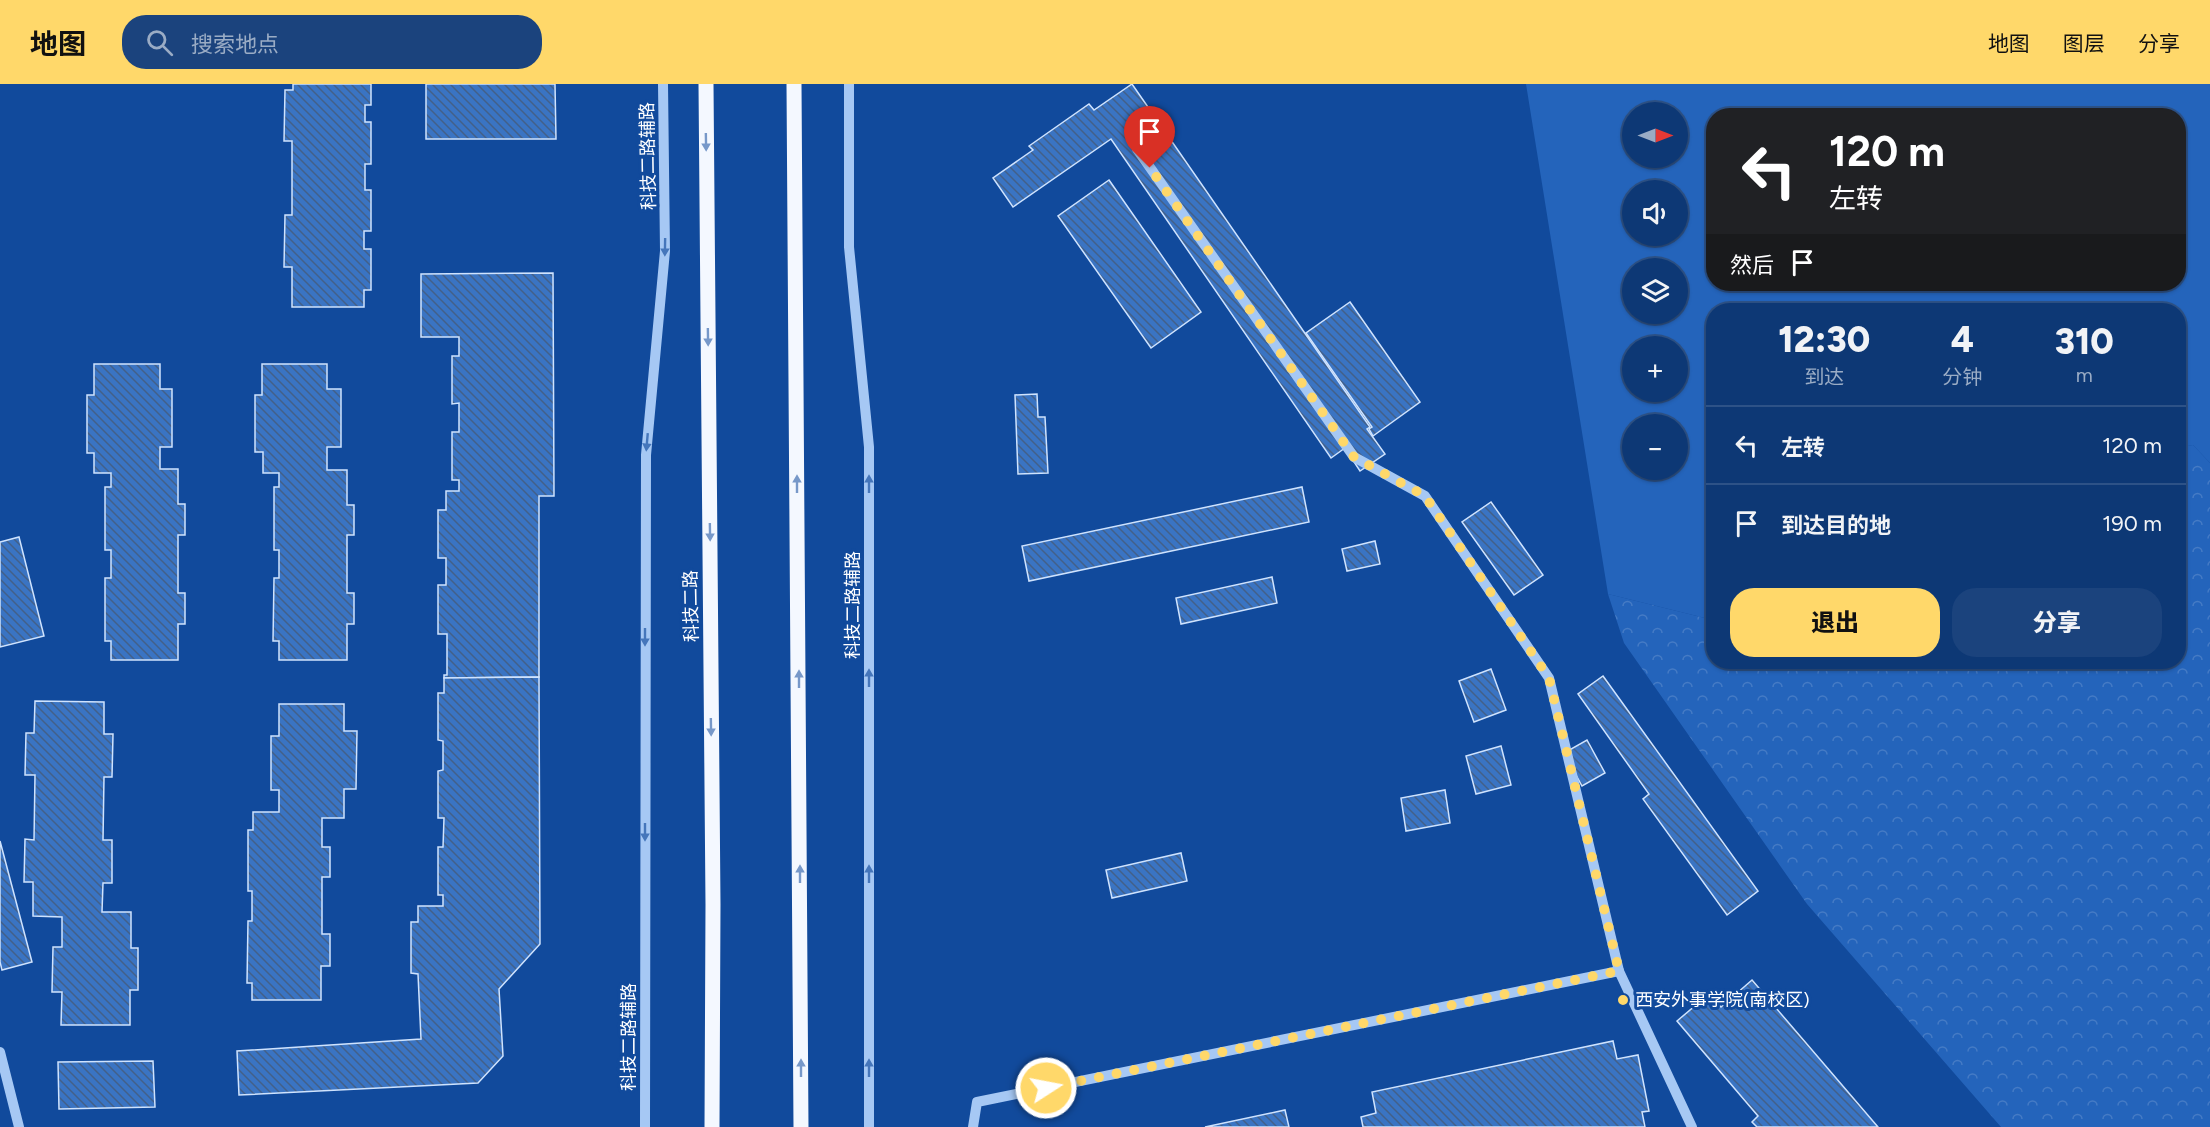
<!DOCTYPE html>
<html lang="zh">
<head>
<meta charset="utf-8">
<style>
	body { margin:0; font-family:Figtree,"Noto Sans SC",sans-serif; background:#1b437d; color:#f1f3f6; height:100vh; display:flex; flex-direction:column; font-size:22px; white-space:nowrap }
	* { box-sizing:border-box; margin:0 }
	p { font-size:20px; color:#9aacc5 }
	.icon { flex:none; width:33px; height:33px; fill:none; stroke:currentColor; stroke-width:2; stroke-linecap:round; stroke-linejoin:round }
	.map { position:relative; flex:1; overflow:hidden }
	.drawer { position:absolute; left:1706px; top:219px; width:480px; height:366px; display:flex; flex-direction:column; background:#0d3875; border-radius:24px; box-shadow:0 2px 4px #0004,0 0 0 2px #2d5287 }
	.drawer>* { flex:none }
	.guide { position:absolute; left:1706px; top:24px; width:480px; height:183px; border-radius:24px; box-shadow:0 2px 4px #0004,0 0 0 2px #2d5287; background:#202124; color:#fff; overflow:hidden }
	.needle { width:39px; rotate:90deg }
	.controls { position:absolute; left:1622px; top:18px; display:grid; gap:12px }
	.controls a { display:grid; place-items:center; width:66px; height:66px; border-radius:50%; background:#0d3875; box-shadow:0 2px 4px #0004,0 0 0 2px #2d5287; font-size:30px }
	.pin { position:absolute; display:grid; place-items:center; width:51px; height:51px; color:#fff; margin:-62px -26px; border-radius:50% 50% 50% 0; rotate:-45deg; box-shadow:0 0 6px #0007 }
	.pin .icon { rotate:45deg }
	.me { position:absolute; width:66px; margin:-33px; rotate:79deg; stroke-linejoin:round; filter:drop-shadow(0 0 4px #0008) }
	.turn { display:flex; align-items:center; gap:21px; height:126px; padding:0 24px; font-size:27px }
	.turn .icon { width:78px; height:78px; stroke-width:2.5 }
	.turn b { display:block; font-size:42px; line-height:51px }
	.then { display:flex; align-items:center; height:57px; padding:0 24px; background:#0003; gap:12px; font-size:22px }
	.eta { display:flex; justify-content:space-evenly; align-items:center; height:102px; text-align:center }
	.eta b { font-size:36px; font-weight:800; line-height:42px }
	.button { display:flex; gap:12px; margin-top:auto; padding:12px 24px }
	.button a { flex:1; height:69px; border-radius:24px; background:#ffd86a; color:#111; font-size:24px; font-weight:800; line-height:69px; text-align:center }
	.button a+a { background:#1b437d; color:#f1f3f6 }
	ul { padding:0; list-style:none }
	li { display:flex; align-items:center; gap:18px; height:78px; padding:0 24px; border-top:2px solid #2d5287 }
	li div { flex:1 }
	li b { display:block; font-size:22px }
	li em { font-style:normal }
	header { display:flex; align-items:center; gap:36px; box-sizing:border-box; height:84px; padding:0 30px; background:#ffd86a; color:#111 }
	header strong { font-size:28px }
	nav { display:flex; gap:33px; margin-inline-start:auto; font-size:21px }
	.search { width:420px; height:54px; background:#1b437d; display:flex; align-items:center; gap:15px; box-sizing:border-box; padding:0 21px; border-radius:24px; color:#9aacc5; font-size:22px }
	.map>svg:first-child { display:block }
	.green { fill:#2464bb; fill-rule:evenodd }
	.forest { fill:url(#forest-crowns) }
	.building { fill:url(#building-back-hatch); stroke:#cfe3fe; stroke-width:1.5 }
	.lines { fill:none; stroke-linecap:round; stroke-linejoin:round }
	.minor { stroke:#a6c8f4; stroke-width:10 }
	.major { stroke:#f4f8ff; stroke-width:15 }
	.oneway { fill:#7798c9 }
	.oneway2 { fill:#4576bb }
	.route { stroke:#ffd86a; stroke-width:10; stroke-dasharray:0 18 }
	.poi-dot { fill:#ffd86a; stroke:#114a9c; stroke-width:2 }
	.labels { text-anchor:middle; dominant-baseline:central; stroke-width:6; stroke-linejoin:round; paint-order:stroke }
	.street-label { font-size:18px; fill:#fff; stroke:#114a9c }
	.poi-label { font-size:18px; fill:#fff; stroke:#114a9c; text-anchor:start }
</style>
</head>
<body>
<header>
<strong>地图</strong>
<div class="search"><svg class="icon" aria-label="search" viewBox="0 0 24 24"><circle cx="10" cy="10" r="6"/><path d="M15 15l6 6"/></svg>搜索地点</div>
<nav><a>地图</a><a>图层</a><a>分享</a></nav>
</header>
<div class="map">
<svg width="2210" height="1043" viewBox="0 0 2210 1043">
	<defs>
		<pattern id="forest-crowns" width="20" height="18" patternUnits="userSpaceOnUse" patternTransform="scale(1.5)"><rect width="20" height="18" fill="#2464bb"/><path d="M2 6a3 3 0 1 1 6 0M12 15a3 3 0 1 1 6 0" fill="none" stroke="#457bc5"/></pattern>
		<pattern id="building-back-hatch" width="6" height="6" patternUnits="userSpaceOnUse" patternTransform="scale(1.5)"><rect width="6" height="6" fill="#3a74c3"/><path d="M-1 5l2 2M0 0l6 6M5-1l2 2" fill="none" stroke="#436088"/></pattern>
	</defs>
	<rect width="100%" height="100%" fill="#114a9c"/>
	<path class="green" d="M1526,0H2210V379L2193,361L2178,364V226H1713V536L1608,510ZM1632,28H1677V74H1632ZM1713,32H2178V200H1713ZM1632,106H1677V152H1632ZM1632,184H1677V230H1632ZM1632,262H1677V308H1632ZM1632,340H1677V386H1632Z"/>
	<path class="forest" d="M2193,361L2210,379V1043H2001L1807,820L1624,559L1608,510L1713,536V578H2178V364Z"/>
	<g class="building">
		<path d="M293,0H371V21H365V38H371V80H365V106H371V147H364V165H371V206H364V223H292V183H284L285,131H292V57H284L285,6H293Z"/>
		<path d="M426,0H555L556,55H426Z"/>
		<path d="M1132,0L1370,343L1367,345L1385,370L1360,387L1345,364L1331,374L1111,55L1013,123L993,94L1033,66L1029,62L1089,20L1094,26Z"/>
		<path d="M1109,96L1201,228L1151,264L1058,132Z"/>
		<path d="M553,189L554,412H539V593L444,594V591H447V550H438V501H446V474H438V426H446V407H459V396H452V348H459V319L452,320V272H459V253H421V190Z"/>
		<path d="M1350,218L1420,318L1373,352L1369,345L1372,343L1306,249Z"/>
		<path d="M94,280H160V305H172V363H160V385H178V420H185V451H178V509H185V540H178V576H111V557H105V494H111V466H105V403H111V389H94V369H87V311H94Z"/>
		<path d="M262,280H327V305H341V363H327V386H347V421H354V451H347V509H354V540H347V576H279V557H273L274,494H279V466H274V403H279V389H263V368H255V311H262Z"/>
		<path d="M1037,310L1038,333H1045L1048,389L1018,390L1015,311Z"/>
		<path d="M1302,403L1309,438L1029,497L1022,462Z"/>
		<path d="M1491,418L1543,491L1514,511L1462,438Z"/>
		<path d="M19,453L44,552L0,563V458Z"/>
		<path d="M1375,457L1380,480L1347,487L1342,465Z"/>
		<path d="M1272,493L1277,519L1181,540L1176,514Z"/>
		<path d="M1491,585L1506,626L1474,638L1459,597Z"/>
		<path d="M1603,592L1758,807L1727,831L1643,715L1649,710L1578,610Z"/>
		<path d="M539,593L540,860L499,905L503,972L478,999L239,1011L237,967L421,955L418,890L411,889V838H418V822H443V811H438V763H443L444,734H438V687L443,686V657L438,656V609H444V594Z"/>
		<path d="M35,617L104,618V650H113L112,693H104L103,756H112V799H103L102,828H131V864H138V906H130V941H61L62,908H52L53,863H62V833L33,832V798H24L25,755L34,756L35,691H25L26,649H34Z"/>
		<path d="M279,620H344V647H357L356,705H344V734H322V763H330V793H322V850H330V882H321V916H252V899H247L248,837H252V807H248V746H253V728H279V706H271V652H279Z"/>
		<path d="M1587,656L1605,689L1582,702L1564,669Z"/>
		<path d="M1501,662L1511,701L1476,710L1466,672Z"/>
		<path d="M1445,706L1450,739L1406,747L1401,714Z"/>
		<path d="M0,757L32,878L2,886L0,878Z"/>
		<path d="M1181,769L1187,797L1112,814L1106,786Z"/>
		<path d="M1752,896L1878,1043H1757L1752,1038L1758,1032L1677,937L1709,910L1721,923Z"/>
		<path d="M1613,957L1617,975L1638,971L1649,1027L1642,1028L1645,1043H1363L1361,1033L1376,1029L1372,1008Z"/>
		<path d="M153,977L155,1023L59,1025L58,978Z"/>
		<path d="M1285,1026L1289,1043H1205Z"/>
	</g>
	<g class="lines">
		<g class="minor">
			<path d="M849,0V163L869,363V1043"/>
			<path d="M1137,65L1354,373L1425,412L1549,594L1619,887L1692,1043"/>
			<path d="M0,968L19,1043"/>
			<path d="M645,1043L646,371L665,167L663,0"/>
			<path d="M973,1043L977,1018L1619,887"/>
		</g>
		<g class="major">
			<path d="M706,0L713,820L712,1043"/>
			<path d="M794,0L801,1043"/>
		</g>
	</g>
	<defs><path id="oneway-solid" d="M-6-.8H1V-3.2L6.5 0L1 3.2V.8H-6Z" transform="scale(1.5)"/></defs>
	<g class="oneway">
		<use href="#oneway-solid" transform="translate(706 58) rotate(89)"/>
		<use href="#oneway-solid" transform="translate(708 253) rotate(89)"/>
		<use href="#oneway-solid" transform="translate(797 400) rotate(-90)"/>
		<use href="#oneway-solid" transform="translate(710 448) rotate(89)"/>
		<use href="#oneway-solid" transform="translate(799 595) rotate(-90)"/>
		<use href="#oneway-solid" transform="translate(711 643) rotate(89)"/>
		<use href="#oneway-solid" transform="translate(800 790) rotate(-90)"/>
		<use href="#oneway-solid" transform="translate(801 984) rotate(-90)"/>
	</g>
	<g class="oneway2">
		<use href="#oneway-solid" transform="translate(665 163) rotate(91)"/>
		<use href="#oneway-solid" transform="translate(647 358) rotate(95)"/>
		<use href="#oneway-solid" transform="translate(869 400) rotate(-90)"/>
		<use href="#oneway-solid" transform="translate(645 553) rotate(90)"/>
		<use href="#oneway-solid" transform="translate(869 594) rotate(-90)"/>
		<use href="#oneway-solid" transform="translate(645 748) rotate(90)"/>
		<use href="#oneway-solid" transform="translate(869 790) rotate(-90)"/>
		<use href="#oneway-solid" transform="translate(869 984) rotate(-90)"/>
	</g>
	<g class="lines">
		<path class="route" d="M1046,1004L1619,887L1549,594L1425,412L1354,373L1150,84"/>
	</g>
	<circle class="poi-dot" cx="1623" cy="916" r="6"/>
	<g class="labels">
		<g class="street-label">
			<text transform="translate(648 72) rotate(-91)">科技二路辅路</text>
			<text transform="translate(853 521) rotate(-90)">科技二路辅路</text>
			<text transform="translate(691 522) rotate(-91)">科技二路</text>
			<text transform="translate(629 953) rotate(-90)">科技二路辅路</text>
		</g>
		<g class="poi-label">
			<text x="1635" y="916">西安外事学院(南校区)</text>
		</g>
	</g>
</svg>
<div class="controls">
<a><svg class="needle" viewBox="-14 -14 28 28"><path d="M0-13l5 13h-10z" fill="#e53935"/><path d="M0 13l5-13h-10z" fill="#9aacc5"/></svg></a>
<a><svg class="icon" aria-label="sound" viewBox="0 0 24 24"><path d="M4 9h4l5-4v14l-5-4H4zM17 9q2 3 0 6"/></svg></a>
<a><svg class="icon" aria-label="layers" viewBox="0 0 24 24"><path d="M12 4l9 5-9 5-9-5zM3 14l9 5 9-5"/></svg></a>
<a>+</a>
<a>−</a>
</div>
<div class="pin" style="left:1150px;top:84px;background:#d93025"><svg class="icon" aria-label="arrive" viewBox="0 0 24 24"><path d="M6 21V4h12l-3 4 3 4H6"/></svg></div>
<svg class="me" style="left:1046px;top:1004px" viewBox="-20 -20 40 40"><circle r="17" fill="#ffd86a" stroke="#fff" stroke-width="3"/><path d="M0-11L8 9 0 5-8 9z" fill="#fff"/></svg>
<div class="guide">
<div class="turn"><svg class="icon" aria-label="left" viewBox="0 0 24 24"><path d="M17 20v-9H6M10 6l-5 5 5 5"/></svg><div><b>120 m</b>左转</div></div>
<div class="then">然后<svg class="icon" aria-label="arrive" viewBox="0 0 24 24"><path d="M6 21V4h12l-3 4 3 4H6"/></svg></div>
</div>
<section class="drawer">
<div class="eta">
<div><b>12:30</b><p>到达</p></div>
<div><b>4</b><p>分钟</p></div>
<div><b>310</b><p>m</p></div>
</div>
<ul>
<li><svg class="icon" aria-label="left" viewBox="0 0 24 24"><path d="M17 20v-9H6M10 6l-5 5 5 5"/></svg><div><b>左转</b></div><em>120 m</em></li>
<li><svg class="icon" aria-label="arrive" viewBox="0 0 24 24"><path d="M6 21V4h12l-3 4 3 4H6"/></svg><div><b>到达目的地</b></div><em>190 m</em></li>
</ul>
<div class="button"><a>退出</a><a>分享</a></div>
</section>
</div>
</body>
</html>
